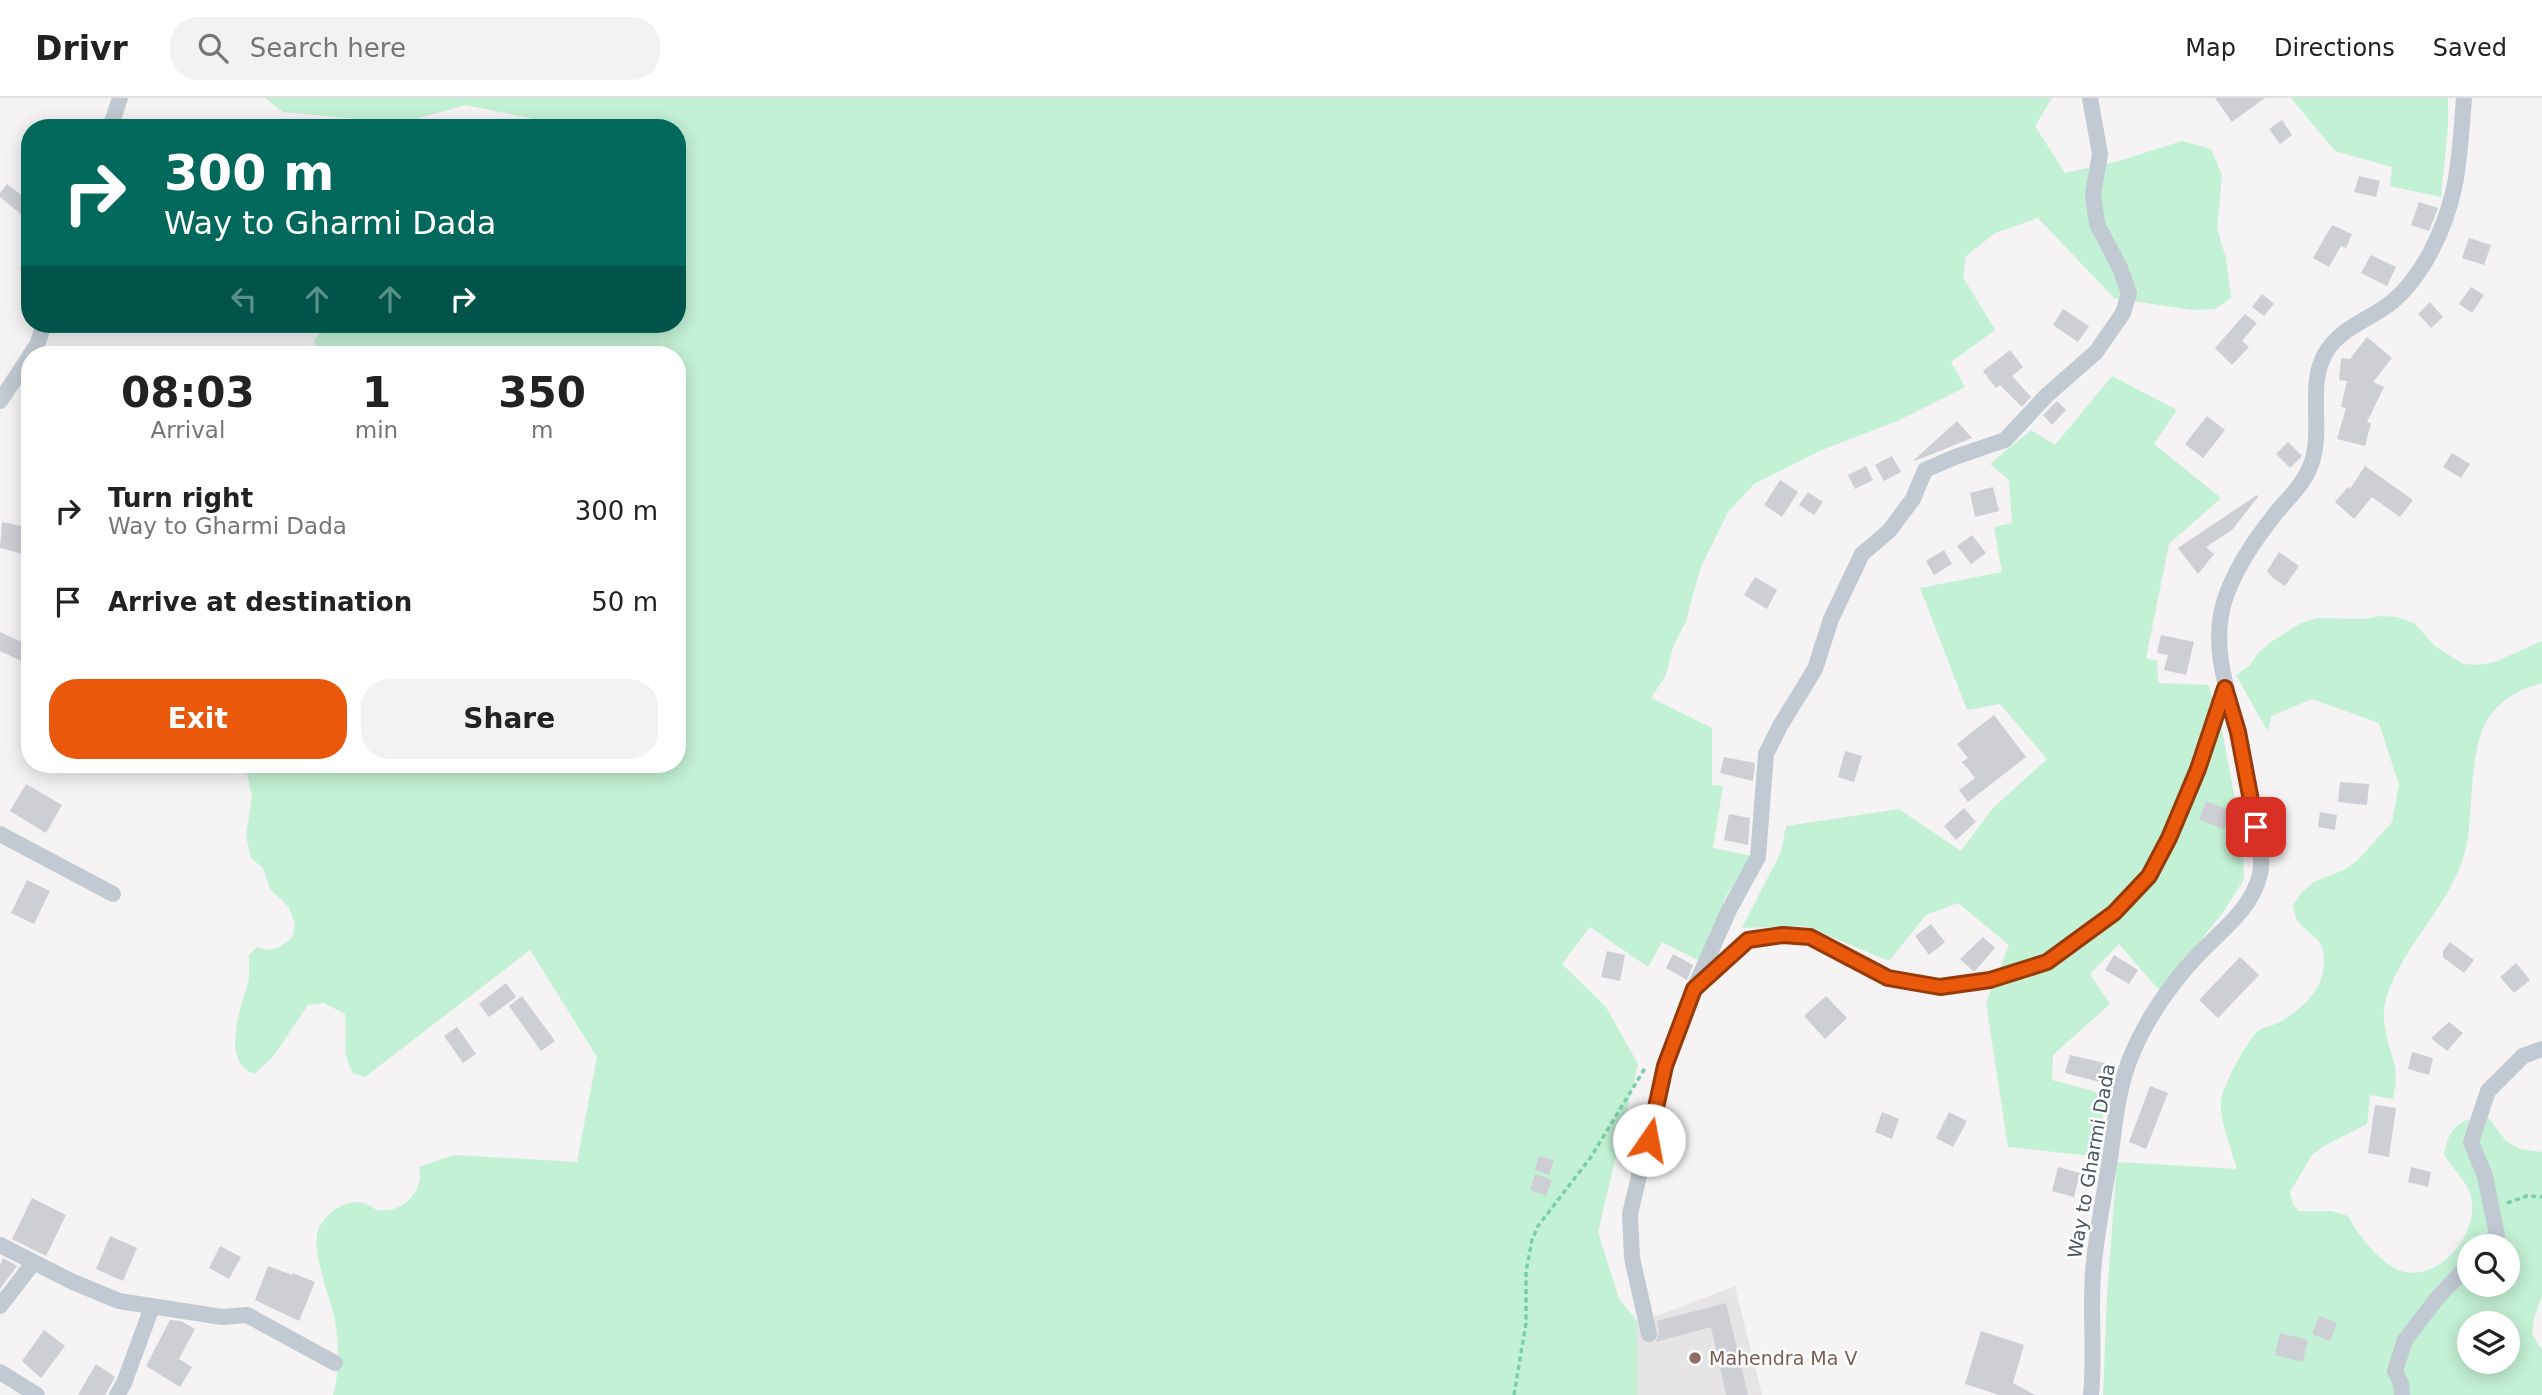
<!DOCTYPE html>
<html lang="en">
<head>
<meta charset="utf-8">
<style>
	body { margin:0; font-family:"DejaVu Sans",sans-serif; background:#f2f2f2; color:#222; height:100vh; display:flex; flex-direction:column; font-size:26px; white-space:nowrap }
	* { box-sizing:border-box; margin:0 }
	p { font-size:23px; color:#767676 }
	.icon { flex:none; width:38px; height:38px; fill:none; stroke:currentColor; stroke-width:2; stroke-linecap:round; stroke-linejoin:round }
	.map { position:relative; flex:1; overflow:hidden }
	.sheet { position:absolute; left:21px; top:248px; width:665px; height:427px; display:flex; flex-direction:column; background:#fff; border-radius:28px; box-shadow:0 4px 18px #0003 }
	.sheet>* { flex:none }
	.banner { position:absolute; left:21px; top:21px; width:665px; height:214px; border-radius:28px; box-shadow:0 4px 18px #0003; background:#00695c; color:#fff; overflow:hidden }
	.buttons { position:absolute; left:2457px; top:1136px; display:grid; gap:14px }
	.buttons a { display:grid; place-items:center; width:63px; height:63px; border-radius:50%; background:#fff; box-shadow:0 4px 18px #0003; font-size:35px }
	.pin { position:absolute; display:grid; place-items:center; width:60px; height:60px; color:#fff; margin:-30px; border-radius:14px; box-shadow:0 4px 10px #0006 }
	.me { position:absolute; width:77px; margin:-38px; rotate:12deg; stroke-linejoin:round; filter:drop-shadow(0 0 5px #0008) }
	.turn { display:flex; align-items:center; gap:24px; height:147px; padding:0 28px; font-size:32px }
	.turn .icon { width:91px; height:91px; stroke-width:2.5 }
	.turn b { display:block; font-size:49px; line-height:60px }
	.lanes { display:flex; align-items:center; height:66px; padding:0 28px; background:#0003; justify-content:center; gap:35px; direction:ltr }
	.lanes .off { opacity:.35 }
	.eta { display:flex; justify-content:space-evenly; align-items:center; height:119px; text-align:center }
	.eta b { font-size:42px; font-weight:800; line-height:49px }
	.action { display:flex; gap:14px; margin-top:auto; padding:14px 28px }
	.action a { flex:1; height:80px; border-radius:28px; background:#ea580c; color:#fff; font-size:28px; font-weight:800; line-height:80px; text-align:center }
	.action a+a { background:#f2f2f2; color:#222 }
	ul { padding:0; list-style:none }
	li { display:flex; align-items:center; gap:21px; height:91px; padding:0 28px }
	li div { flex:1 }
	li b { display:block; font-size:26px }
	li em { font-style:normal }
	header { display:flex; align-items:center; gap:42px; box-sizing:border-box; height:98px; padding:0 35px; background:#fff; border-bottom:2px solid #e0e0e0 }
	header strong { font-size:33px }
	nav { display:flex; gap:38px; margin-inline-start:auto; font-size:24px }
	.search { width:490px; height:63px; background:#f2f2f2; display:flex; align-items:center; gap:18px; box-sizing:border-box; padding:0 24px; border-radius:28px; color:#767676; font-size:26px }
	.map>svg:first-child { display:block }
	.education { fill:#e6e4e5 }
	.green { fill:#c3f1d5; fill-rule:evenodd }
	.building { fill:#cdcfd5 }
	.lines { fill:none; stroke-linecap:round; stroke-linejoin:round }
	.path { stroke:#7ad0a6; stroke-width:3.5; stroke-dasharray:5 3.5; stroke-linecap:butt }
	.minor { stroke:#c1cad2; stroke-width:16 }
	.route-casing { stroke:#983908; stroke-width:18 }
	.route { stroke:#ea580c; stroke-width:12 }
	.education-dot { fill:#8d6e63; stroke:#fff; stroke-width:2.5 }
	.labels { text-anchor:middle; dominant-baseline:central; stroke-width:5; stroke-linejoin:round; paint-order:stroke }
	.street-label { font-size:19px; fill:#4a5661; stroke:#fff }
	.education-label { font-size:19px; fill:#785e54; stroke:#fff; text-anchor:start }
</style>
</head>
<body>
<header>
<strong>Drivr</strong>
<div class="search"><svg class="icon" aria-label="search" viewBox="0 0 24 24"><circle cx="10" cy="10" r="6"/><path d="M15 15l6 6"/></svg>Search here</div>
<nav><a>Map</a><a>Directions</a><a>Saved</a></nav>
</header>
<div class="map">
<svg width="2542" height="1297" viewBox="0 0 2542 1297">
	<rect width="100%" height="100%" fill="#f5f3f3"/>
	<path class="education" d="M1735,1188L1762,1297H1637V1223L1662,1216Z"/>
	<g class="green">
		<path d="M265,0H2052L2035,28L2065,75L2119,63L2182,43L2211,51L2222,77L2217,131L2226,160L2231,200L2215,211L2192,212L2114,200L2038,120L1995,135L1966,158L1963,179L1995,232L1951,264L1965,289L1897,323L1822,352L1754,386L1728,414L1700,471L1686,523L1673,549L1666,577L1651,600L1712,630V687L1723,688L1713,750L1752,758L1725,800L1702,864L1662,844L1648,869L1590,829L1562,866L1606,909L1638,966L1598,1134L1619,1201L1637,1223V1297H333C340,1274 339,1247 335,1222C331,1200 308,1148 320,1128C328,1114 346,1100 364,1105C369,1106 373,1111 378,1112C403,1116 425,1092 419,1069L454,1057L577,1064L597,959L530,852L365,979L353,975C341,955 347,938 345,916L324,905L308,907L272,960L254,976C220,964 241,908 248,885C250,876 249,866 249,857L257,849L267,852L278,850L292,840L295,826L289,809L270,791L263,770L251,760L246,738L252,698L247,676L249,667H677V257H318L314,243L321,233L340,226H677V30H534L544,23L466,7L401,25L283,14Z"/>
		<path d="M2291,0H2448V29L2441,99L2390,88L2392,69L2335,53Z"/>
		<path d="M2112,278L2177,312L2154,346L2221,400L2169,446L2146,560L2157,563L2158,585L2208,587L2220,622L2242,737L2244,781L2224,813L2168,884L2159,892L2119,846L2090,876L2110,906L2053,957L2052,982L2104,996L2101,1059L2008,1049L1986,905L2009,847L1958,805L1926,817L1889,863L1805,828L1742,830L1781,754L1786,728L1899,711L1961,753L1992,711L2047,661L2000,606L1967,612L1920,490L2002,474L1994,429L2012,425L2009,382L1990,366L2031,332L2055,347Z"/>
		<path d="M2381,518L2397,519L2414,525L2435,548L2463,566L2478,567L2495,564L2542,543V585C2519,591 2499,602 2486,624C2471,651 2472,708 2468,739C2459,801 2404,842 2386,901C2379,925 2390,946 2395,969C2397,980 2395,990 2393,1001L2370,997L2367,1026L2324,1048L2312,1057L2290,1094L2293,1107L2299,1113H2332L2348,1118C2358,1137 2383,1170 2405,1174C2443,1181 2480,1133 2471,1098C2467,1084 2452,1069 2444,1057C2448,1030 2460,1020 2487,1018L2506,1043L2520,1051L2542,1054V1198L2534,1220L2532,1236L2542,1252V1297H2103L2107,1198L2117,1064L2237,1071C2232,1055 2219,1019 2221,1003C2222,990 2247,942 2258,933C2263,929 2271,928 2278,925C2302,912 2326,890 2324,860C2323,837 2308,838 2297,822C2295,819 2294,811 2293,807L2302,794L2314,784L2344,772L2358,762L2392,724L2399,687L2379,625L2312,601L2271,618L2268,634L2236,577L2250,567L2259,554L2271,544L2301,525L2317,520L2365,521ZM2469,1148H2508V1186H2469ZM2469,1225H2508V1264H2469Z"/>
	</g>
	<g class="building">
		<path d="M2215,0H2265L2232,24Z"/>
		<path d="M2282,22L2292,37L2280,46L2269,31Z"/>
		<path d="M2359,78L2380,83L2376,99L2354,94Z"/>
		<path d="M7,86L30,104V124L0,99V95Z"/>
		<path d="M2419,104L2438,110L2429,133L2411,127Z"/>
		<path d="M2332,127L2352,136L2346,150L2341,148L2329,169L2313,160Z"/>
		<path d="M2469,140L2491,147L2484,167L2462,160Z"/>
		<path d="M2371,157L2396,169L2387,188L2361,175Z"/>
		<path d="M2471,189L2484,197L2472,215L2459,206Z"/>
		<path d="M2262,196L2274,206L2264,218L2252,209Z"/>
		<path d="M2430,204L2443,219L2431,230L2418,216Z"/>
		<path d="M2063,211L2089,228L2078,244L2053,227Z"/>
		<path d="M2245,216L2257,225L2242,243L2249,249L2232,267L2215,250Z"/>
		<path d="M2367,239L2392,260L2373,284L2384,289L2367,324L2371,325L2365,348L2337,341L2346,310L2341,309L2347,283L2339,282L2341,260L2350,261Z"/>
		<path d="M2010,252L2023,269L2012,278L2031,299L2022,309L2000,287L1996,290L1983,273Z"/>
		<path d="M2057,303L2066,312L2052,327L2043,317Z"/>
		<path d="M2207,318L2225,332L2203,360L2185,346Z"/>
		<path d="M1957,323L1972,340L1915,363L1914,362Z"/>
		<path d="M2288,344L2302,358L2290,370L2276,356Z"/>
		<path d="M2452,355L2470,366L2461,380L2443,369Z"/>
		<path d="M1892,358L1901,374L1884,383L1875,367Z"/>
		<path d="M1866,368L1873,382L1855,391L1848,377Z"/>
		<path d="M2365,368L2413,402L2400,419L2372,399L2354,421L2335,404L2348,389L2350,391Z"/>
		<path d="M1780,382L1798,394L1782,419L1764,407Z"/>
		<path d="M1993,389L1999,413L1975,419L1970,395Z"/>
		<path d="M1808,394L1823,404L1814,417L1799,407Z"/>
		<path d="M2257,397L2258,399L2232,432L2206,449L2214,456L2198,476L2178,450Z"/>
		<path d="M2,424L30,430L27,457L0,450Z"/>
		<path d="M1972,437L1986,455L1971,466L1957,448Z"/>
		<path d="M1944,452L1952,466L1934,477L1926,463Z"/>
		<path d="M2279,454L2299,468L2285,488L2273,480L2267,473Z"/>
		<path d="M1755,479L1777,492L1767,511L1744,497Z"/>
		<path d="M0,534L30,548V567L0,553Z"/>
		<path d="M2161,537L2194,544L2186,577L2164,572L2168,557L2157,555Z"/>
		<path d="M1994,617L2026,659L1968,704L1959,692L1975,680L1962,664L1968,660L1957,646Z"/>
		<path d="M1845,653L1862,658L1854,684L1838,679Z"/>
		<path d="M1724,659L1755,665L1753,683L1720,675Z"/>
		<path d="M2340,684L2369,686L2367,707L2338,704Z"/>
		<path d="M26,686L62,707L46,735L10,713Z"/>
		<path d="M2206,703L2231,713L2224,731L2199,722Z"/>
		<path d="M1964,710L1976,724L1956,742L1944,728Z"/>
		<path d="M2320,714L2337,717L2335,732L2318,729Z"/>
		<path d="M1729,716L1750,720L1748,747L1724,742Z"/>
		<path d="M27,782L50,793L34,826L11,815Z"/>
		<path d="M1931,826L1945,844L1929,857L1915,838Z"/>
		<path d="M1983,839L1995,850L1974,874L1960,861Z"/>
		<path d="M2450,844L2474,862L2464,875L2443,859V853Z"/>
		<path d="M1607,853L1625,857L1620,883L1601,879Z"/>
		<path d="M1673,856L1693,867L1687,882L1666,870Z"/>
		<path d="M2114,857L2138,872L2129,886L2105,872Z"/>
		<path d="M2240,859L2259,877L2218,920L2199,902Z"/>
		<path d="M2516,865L2530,882L2514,895L2500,879Z"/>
		<path d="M506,885L516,899L489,919L479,906Z"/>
		<path d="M522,898L555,943L541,953L509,908Z"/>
		<path d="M1826,898L1847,920L1825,941L1804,918Z"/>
		<path d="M2449,924L2463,935L2447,953L2431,940Z"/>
		<path d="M457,929L476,956L463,965L444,938Z"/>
		<path d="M2412,954L2433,960L2429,977L2408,971Z"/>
		<path d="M2070,957L2109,966L2104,985L2065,975Z"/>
		<path d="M2150,988L2168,995L2146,1051L2129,1044Z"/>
		<path d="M2375,1007L2396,1010L2389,1059L2368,1055Z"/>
		<path d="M1882,1014L1899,1021L1892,1041L1875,1034Z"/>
		<path d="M1949,1014L1967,1023L1953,1049L1936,1040Z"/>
		<path d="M1539,1058L1554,1062L1549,1077L1535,1072Z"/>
		<path d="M2058,1069L2080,1075L2074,1099L2052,1093Z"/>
		<path d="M2411,1069L2431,1074L2428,1089L2408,1084Z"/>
		<path d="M1535,1076L1552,1082L1546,1098L1530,1092Z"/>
		<path d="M32,1100L66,1117L46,1158L12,1141Z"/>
		<path d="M110,1138L137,1150L123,1183L96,1171Z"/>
		<path d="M220,1148L241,1159L229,1181L209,1170Z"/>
		<path d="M3,1160L17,1168L0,1191V1167Z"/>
		<path d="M268,1168L292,1177L293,1175L315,1184L299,1223L255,1202Z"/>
		<path d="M1726,1205L1748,1297H1726L1711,1229L1656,1244L1659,1234L1657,1223Z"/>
		<path d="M2319,1218L2337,1225L2330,1243L2312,1236Z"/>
		<path d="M170,1222L181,1223L195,1231L179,1261L192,1269L180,1289L146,1268Z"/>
		<path d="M44,1232L65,1248L41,1280L22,1263Z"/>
		<path d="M1981,1233L2024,1247L2013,1285L2035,1297H1999L1965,1286Z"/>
		<path d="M2280,1235L2308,1242L2303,1264L2275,1257Z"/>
		<path d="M96,1266L115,1279L105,1297H78Z"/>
	</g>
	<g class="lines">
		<g class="path">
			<path d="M2507,1105L2527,1098L2542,1099"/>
			<path d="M1514,1297L1526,1225V1173L1532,1142L1538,1128L1591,1059L1645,970"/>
		</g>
		<g class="minor">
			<path d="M110,30L120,0"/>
			<path d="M30,257L37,247L44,226"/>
			<path d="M0,303L30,258"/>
			<path d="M0,736L113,796"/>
			<path d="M1698,887L1748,842L1783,837L1810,839L1888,880L1940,889L1990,882L2047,864L2114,815L2149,777L2169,740L2198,672L2225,590"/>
			<path d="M0,1147L73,1184L119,1203L222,1219L247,1217L335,1265"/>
			<path d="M2487,1148L2497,1137L2485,1078L2471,1044L2488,993L2523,958L2542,951"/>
			<path d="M0,1208L34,1164"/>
			<path d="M1649,1236L1632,1160L1630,1116L1665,968L1694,891L1729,812L1758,759L1766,656L1780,628L1815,571L1831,521L1862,456L1889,433L1913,401L1925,372L1955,359L2005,342L2047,297L2096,254L2123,215L2129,195L2120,170L2097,126L2093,96L2100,56L2090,0"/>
			<path d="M0,1274L37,1297"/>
			<path d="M117,1297L124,1285L152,1209"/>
			<path d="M2091,1297C2095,1256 2090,1216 2093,1175C2096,1135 2105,1094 2111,1054C2115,1022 2119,986 2132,956C2146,922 2170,887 2195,860C2218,835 2252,812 2260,776C2264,761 2258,742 2256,727C2251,696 2245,665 2238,635C2227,591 2210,546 2225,501C2235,470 2256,440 2276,415C2288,400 2303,387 2310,369C2325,333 2306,290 2325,256C2340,229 2370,222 2392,204C2407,192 2418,176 2428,159C2459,102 2459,63 2464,0"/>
			<path d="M2402,1297L2401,1286L2395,1273L2405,1242L2438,1199L2469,1167"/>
		</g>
	</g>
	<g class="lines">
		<defs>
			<path id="route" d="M1649,1042L1665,968L1694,891L1748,842L1783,837L1810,839L1888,880L1940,889L1990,882L2047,864L2114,815L2149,778L2169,740L2198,671L2225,590L2238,634L2256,729"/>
		</defs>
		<use href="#route" class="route-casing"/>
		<use href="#route" class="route"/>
	</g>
	<circle class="education-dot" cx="1695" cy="1260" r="7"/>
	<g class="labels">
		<g class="street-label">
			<text transform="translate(2091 1063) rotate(-80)">Way to Gharmi Dada</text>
		</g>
		<g class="education-label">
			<text x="1709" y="1260">Mahendra Ma V</text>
		</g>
	</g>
</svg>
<div class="buttons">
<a><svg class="icon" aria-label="search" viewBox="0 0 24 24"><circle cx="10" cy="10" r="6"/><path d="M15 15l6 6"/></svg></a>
<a><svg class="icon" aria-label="layers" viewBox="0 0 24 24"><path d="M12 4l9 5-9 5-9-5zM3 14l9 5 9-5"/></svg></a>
</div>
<div class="pin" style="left:2256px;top:729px;background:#d93025"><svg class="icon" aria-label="arrive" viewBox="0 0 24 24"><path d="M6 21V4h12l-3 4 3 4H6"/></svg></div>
<svg class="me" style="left:1649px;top:1042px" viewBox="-20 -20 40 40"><circle r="19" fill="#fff"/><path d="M0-13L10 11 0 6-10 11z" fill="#ea580c"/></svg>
<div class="banner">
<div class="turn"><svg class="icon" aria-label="right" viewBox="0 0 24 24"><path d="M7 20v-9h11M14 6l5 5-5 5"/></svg><div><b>300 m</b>Way to Gharmi Dada</div></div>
<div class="lanes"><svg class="icon off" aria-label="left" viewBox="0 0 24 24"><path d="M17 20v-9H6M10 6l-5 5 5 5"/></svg><svg class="icon off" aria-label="ahead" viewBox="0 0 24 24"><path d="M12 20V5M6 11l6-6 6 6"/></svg><svg class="icon off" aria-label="ahead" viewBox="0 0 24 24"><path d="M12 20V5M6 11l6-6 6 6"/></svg><svg class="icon" aria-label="right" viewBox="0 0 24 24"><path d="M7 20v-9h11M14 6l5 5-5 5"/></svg></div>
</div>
<section class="sheet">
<div class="eta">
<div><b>08:03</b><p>Arrival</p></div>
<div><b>1</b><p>min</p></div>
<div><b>350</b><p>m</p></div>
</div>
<ul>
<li><svg class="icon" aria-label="right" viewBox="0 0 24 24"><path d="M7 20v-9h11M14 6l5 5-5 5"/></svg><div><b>Turn right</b><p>Way to Gharmi Dada</p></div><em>300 m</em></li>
<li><svg class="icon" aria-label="arrive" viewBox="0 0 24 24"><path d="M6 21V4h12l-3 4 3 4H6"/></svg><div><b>Arrive at destination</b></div><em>50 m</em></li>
</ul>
<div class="action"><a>Exit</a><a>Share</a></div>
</section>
</div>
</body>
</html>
